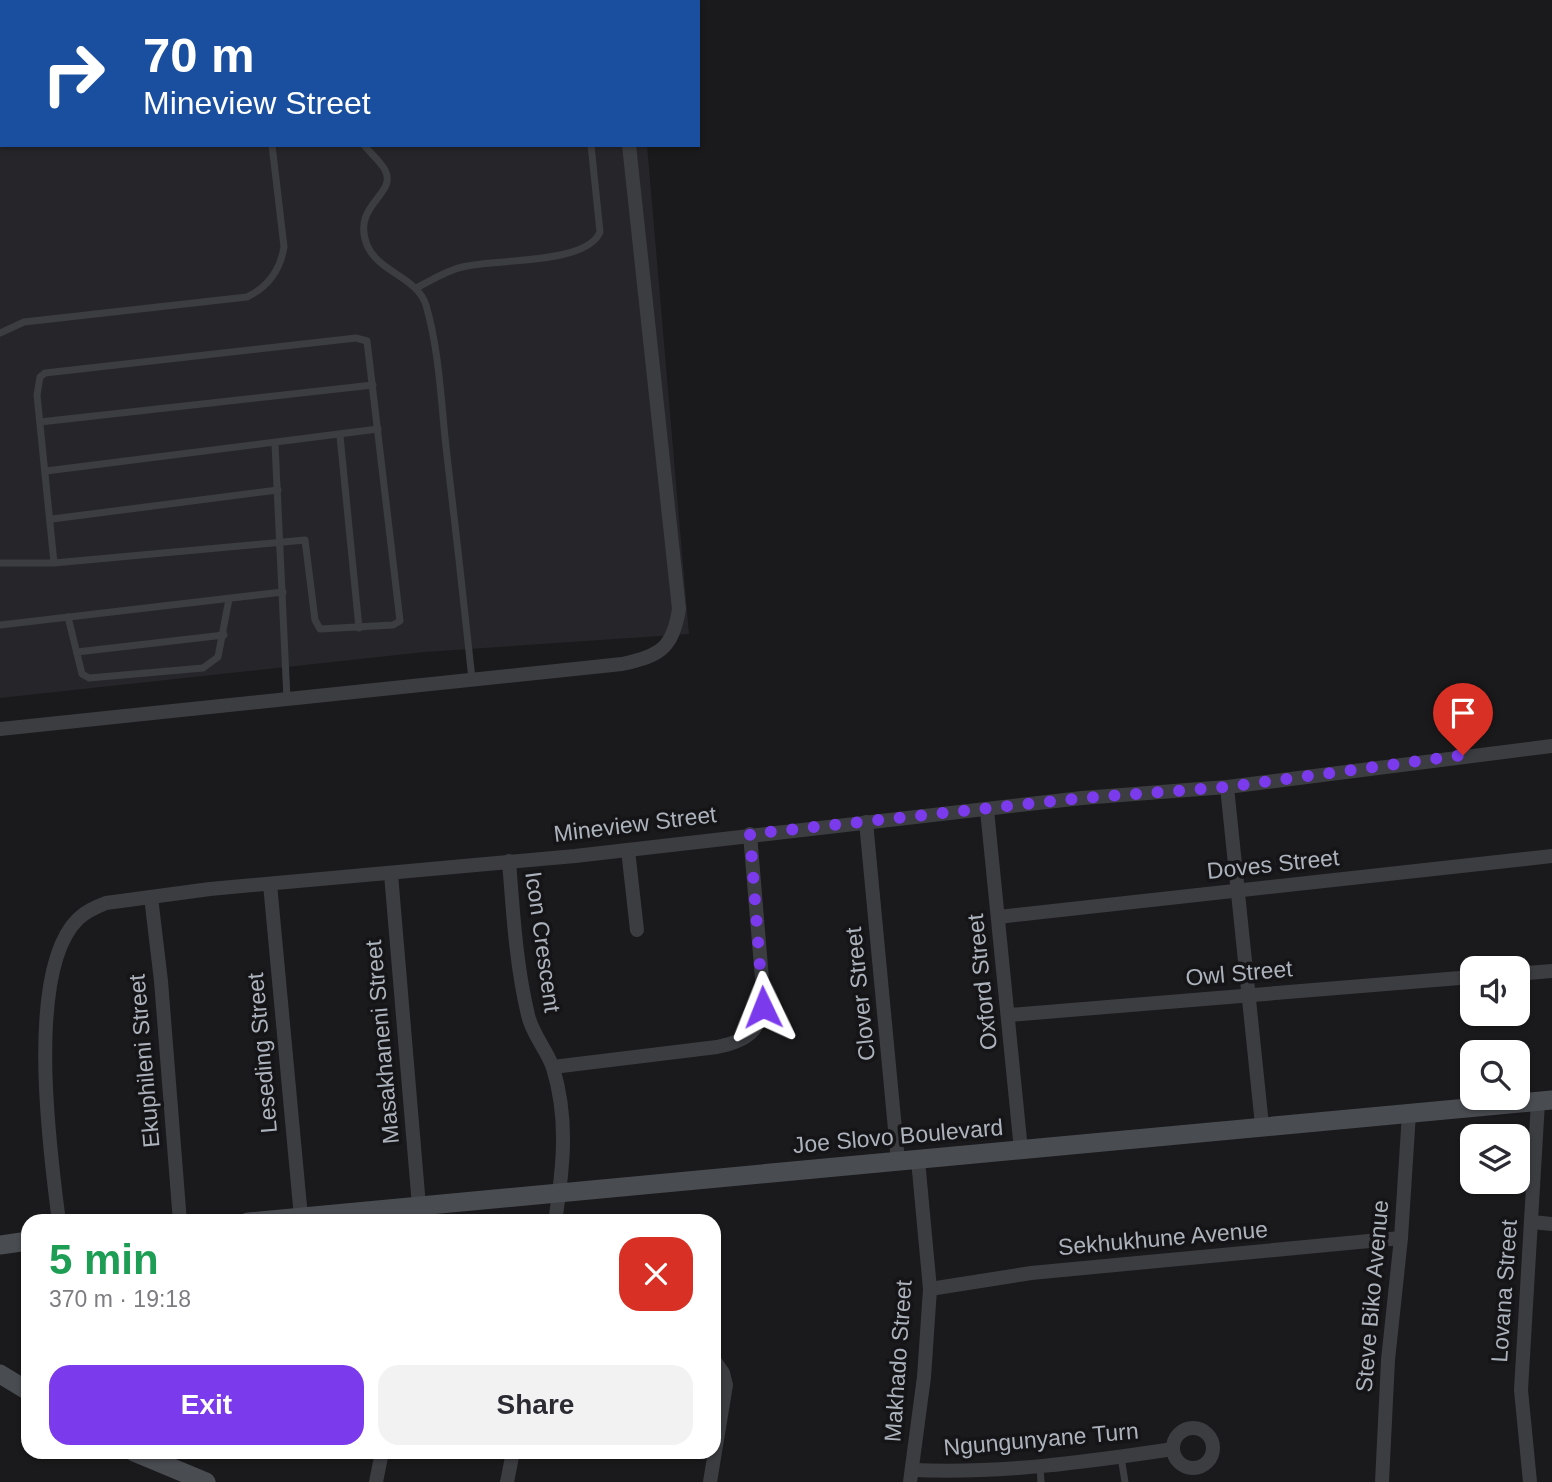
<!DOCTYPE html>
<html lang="en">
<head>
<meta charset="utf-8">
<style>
	body { margin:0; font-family:Helvetica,sans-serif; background:#f2f2f3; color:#2b2b33; height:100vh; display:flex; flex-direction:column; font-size:26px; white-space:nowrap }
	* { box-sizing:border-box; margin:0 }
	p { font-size:23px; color:#7c7c81 }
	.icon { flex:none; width:38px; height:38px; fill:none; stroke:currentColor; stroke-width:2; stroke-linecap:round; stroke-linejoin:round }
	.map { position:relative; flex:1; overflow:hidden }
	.side { position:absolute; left:21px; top:1214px; width:700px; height:245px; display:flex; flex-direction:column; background:#fff; border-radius:21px; box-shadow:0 2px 5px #0004 }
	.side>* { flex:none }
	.top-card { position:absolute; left:0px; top:0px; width:700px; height:147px; box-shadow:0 2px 5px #0004; background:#1a4fa0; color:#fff; overflow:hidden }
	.controls { position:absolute; left:1460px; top:956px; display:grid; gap:14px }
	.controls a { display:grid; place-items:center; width:70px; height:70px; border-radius:14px; background:#fff; box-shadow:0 2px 5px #0004; font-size:35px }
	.pin { position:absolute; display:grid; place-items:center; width:60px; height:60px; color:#fff; margin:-72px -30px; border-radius:50% 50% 50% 0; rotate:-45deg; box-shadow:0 0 7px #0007 }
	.pin .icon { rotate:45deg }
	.me { position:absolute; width:77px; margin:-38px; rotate:358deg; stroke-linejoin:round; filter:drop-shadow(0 0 5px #0008) }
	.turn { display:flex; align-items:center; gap:24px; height:147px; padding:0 28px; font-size:32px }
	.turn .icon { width:91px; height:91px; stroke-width:2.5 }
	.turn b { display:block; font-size:49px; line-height:60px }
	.round { display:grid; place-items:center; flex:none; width:74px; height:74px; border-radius:21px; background:#f2f2f3 }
	.head { display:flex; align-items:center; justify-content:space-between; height:119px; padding:0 28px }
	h1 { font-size:42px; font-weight:600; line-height:52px; color:#1e9e55 }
	.primary-button { display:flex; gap:14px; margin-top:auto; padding:14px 28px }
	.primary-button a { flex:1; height:80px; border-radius:21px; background:#7c3aed; color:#fff; font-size:28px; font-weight:600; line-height:80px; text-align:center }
	.primary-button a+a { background:#f2f2f3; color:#2b2b33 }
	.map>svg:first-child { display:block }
	.built { fill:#26262a }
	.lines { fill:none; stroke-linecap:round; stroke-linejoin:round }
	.lane { stroke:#3b3d41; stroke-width:7 }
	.street { stroke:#3b3d41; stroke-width:14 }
	.secondary { stroke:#494c51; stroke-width:19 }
	.route { stroke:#7c3aed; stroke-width:12; stroke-dasharray:0 21.6 }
	.labels { text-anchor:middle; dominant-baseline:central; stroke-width:7; stroke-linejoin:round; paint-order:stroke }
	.street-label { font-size:23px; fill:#adb3bc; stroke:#151518 }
</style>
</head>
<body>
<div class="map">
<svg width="1552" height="1482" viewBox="0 0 1552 1482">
	<rect width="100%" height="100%" fill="#1a1a1c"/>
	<path class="built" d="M0,0H606L2,2V145H647L689,634L425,652L0,698Z"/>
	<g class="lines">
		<g class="lane">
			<path d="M388,2V0"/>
			<path d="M364,145C370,153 380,161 385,170C398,195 351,204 367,245C378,272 417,277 426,305C439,350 441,400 446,447C455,524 464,602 472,679"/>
			<path d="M416,288C432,280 449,269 467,266C499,259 587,264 600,232L591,145"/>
			<path d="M0,333L24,322L247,297C268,287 280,271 284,247L272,145"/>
			<path d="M40,422L373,385"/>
			<path d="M340,436L359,628"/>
			<path d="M275,444L287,699"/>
			<path d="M46,471L378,429"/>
			<path d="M52,519L278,490"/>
			<path d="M0,563H54L305,540L315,620L320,629L393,625L400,621L367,341L356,338L45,373L40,377L37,395L54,563"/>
			<path d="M68,617L82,674L89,678L203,668L218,657L229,599"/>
			<path d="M0,625L283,592"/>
			<path d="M77,652L224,635"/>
			<path d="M1121,1457L1125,1482"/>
			<path d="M1040,1467L1041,1482"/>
		</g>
		<g class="street">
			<path d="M589,0L590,2"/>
			<path d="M0,729L622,664C659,656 673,649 679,609L629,145"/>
			<path d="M1227,787L1262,1125"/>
			<path d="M987,810L1021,1150"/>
			<path d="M866,822L898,1161"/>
			<path d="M628,850L637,930"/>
			<path d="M509,861C513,912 516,965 528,1015C532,1034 547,1050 553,1068C569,1120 563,1169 555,1222"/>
			<path d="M391,874L419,1206"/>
			<path d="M270,884L301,1217"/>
			<path d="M151,897L161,981L180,1222"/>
			<path d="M998,917L1552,856"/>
			<path d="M1517,974L1552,971"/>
			<path d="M1009,1015L1472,977"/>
			<path d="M553,1067L717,1047C752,1040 763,1028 763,991L750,834"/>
			<path d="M59,1222C50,1152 25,971 78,919C86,911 96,907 106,903L210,889L575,856L1082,798L1227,787L1552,746"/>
			<path d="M1532,1222L1552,1224"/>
			<path d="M930,1289L1031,1273L1401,1238"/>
			<circle cx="1193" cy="1448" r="20"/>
			<path d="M913,1470C999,1474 1087,1462 1173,1449"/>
			<path d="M376,1482L382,1452"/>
			<path d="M507,1482L513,1452"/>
			<path d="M710,1482L726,1385L723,1373L714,1360"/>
			<path d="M910,1482L924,1377L930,1289L918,1160"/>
			<path d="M1382,1482L1388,1360L1401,1238L1409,1113"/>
			<path d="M1530,1482L1521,1390L1538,1102"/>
		</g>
		<g class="secondary">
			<path d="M248,1222L1552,1100"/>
			<path d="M0,1245L28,1241"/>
			<path d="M0,1374L28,1391"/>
			<path d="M134,1452L206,1482"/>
		</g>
	</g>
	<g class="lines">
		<path class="route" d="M763,1007L750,834L1082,798L1227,787L1463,755"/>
	</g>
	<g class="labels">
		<g class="street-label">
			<text transform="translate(635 824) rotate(-7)">Mineview Street</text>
			<text transform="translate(1273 864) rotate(-6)">Doves Street</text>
			<text transform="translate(543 942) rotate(82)">Icon Crescent</text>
			<text transform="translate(1239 973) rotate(-5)">Owl Street</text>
			<text transform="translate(982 982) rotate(-96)">Oxford Street</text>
			<text transform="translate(860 994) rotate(-96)">Clover Street</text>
			<text transform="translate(382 1042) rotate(-95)">Masakhaneni Street</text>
			<text transform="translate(262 1053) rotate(-95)">Leseding Street</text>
			<text transform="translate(144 1061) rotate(-95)">Ekuphileni Street</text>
			<text transform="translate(898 1136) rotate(-5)">Joe Slovo Boulevard</text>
			<text transform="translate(1163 1238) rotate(-5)">Sekhukhune Avenue</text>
			<text transform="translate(1504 1291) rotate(-86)">Lovana Street</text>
			<text transform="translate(1372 1296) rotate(-85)">Steve Biko Avenue</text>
			<text transform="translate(898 1361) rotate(-86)">Makhado Street</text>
			<text transform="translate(1041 1439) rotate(-5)">Ngungunyane Turn</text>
		</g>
	</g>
</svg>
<div class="controls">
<a><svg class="icon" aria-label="sound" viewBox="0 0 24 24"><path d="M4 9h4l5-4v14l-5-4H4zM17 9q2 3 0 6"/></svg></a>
<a><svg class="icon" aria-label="search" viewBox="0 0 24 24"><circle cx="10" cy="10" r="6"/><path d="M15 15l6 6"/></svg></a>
<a><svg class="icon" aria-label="layers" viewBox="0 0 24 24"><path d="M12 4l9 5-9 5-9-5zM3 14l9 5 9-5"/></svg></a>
</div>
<div class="pin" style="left:1463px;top:755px;background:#d93025"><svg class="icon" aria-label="arrive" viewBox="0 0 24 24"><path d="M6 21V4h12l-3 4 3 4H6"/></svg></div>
<svg class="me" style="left:763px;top:1007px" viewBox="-20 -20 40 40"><path d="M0-17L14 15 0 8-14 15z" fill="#7c3aed" stroke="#fff" stroke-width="4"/></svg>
<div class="top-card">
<div class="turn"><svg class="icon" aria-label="right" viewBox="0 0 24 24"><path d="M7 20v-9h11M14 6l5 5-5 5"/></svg><div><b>70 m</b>Mineview Street</div></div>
</div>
<section class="side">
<div class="head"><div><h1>5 min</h1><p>370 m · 19:18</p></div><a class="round" style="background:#d93025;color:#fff"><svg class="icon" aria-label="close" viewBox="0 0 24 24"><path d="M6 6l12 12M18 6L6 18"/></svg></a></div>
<div class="primary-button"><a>Exit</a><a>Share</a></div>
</section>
</div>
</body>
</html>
